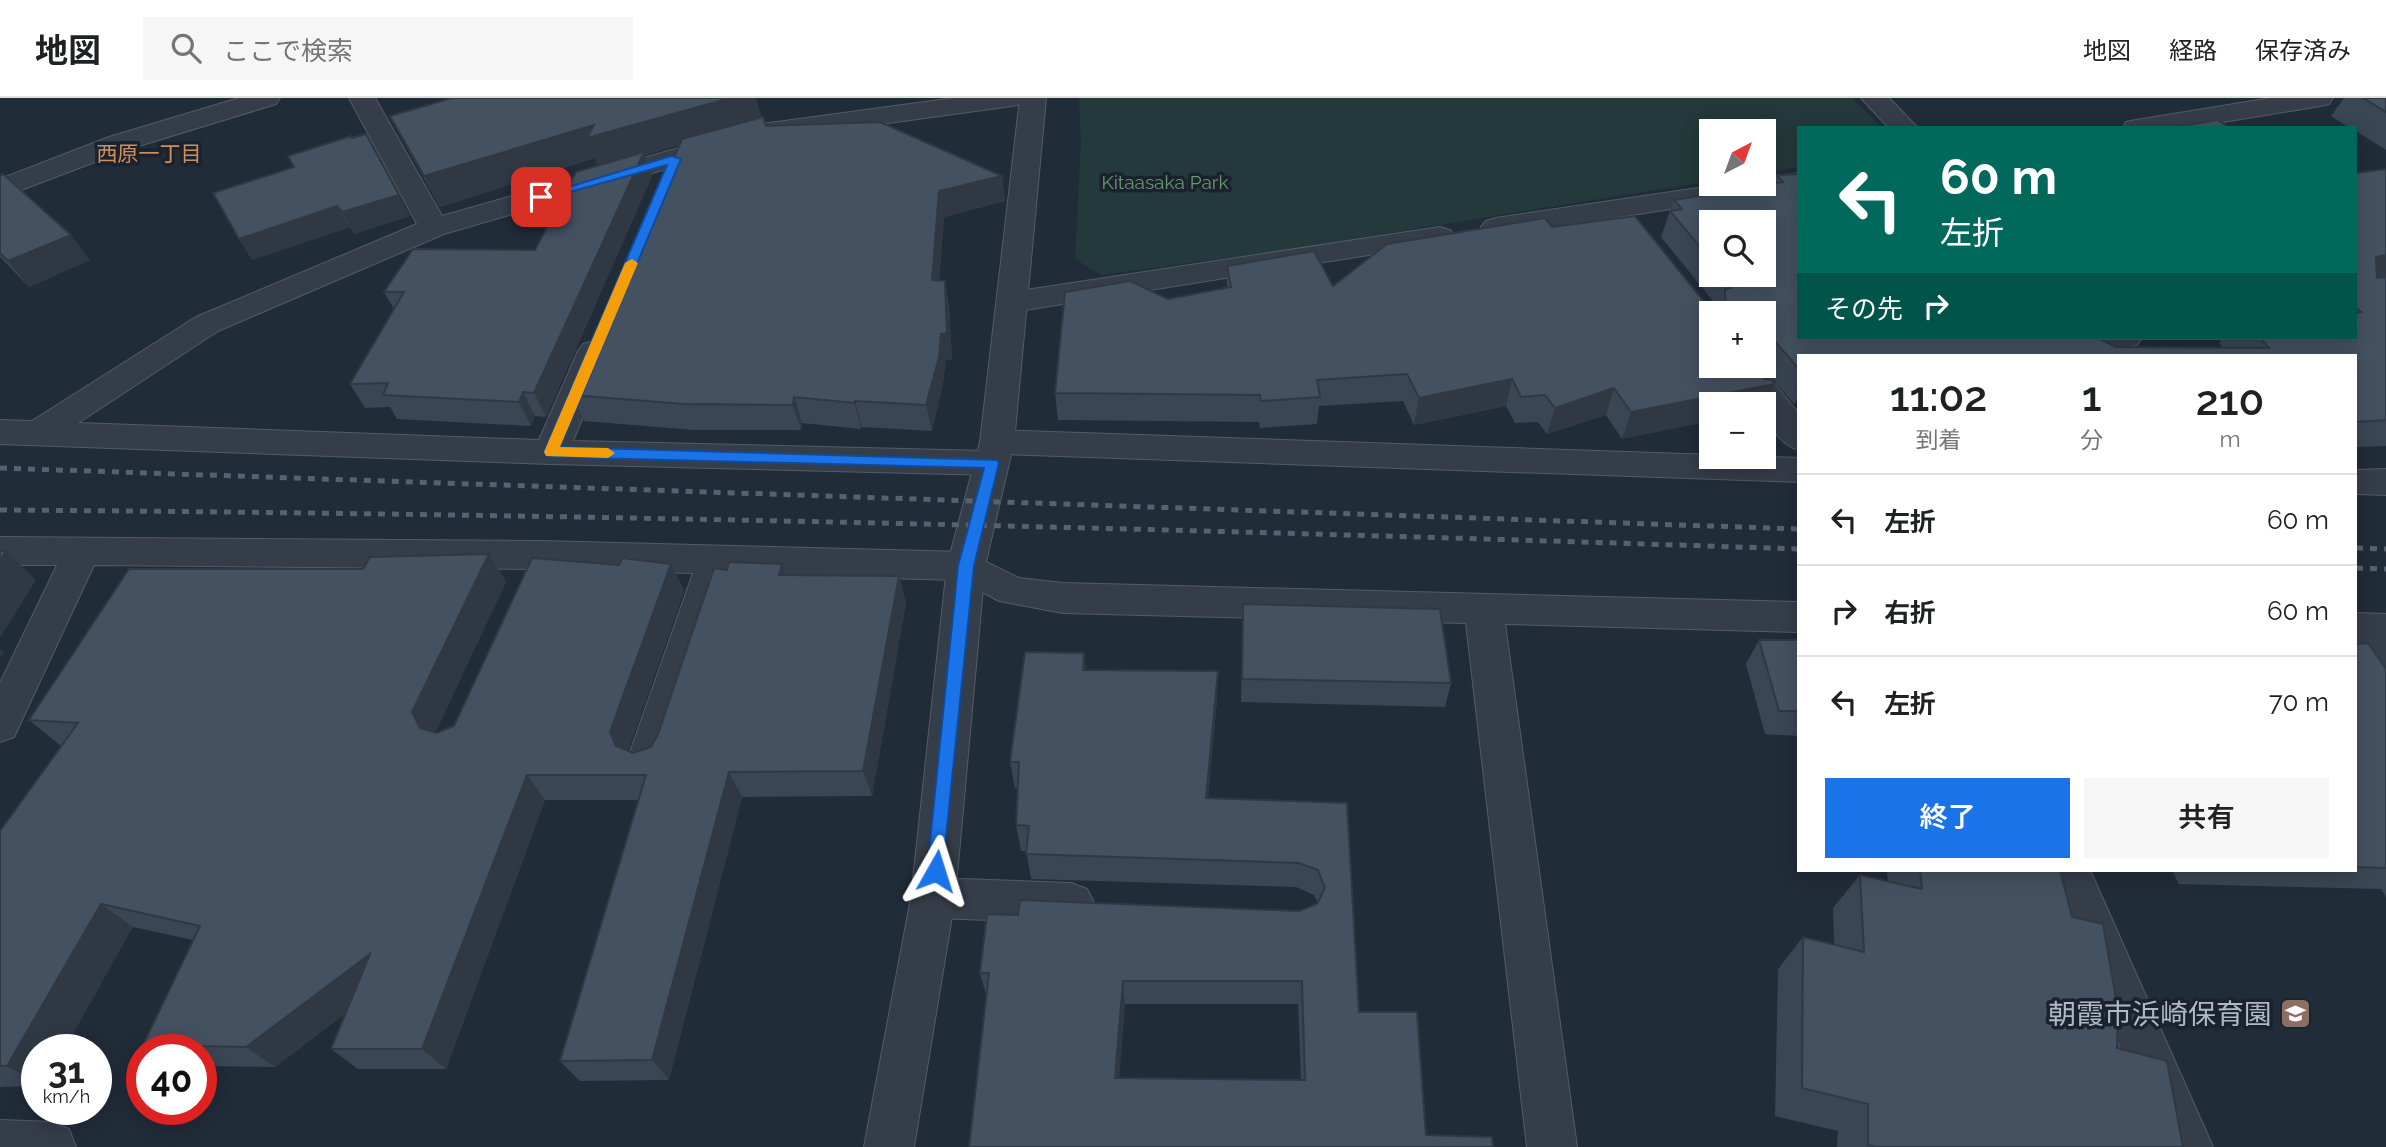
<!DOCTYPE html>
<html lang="ja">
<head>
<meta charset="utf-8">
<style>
	body { margin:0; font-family:Raleway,"Noto Sans JP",sans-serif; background:#f6f6f6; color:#202124; height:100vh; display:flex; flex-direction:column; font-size:26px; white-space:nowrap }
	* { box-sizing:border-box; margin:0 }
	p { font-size:23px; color:#757577 }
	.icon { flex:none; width:38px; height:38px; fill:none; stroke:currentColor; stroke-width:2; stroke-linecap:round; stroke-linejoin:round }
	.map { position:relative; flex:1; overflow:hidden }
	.side { position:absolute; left:1797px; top:256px; width:560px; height:518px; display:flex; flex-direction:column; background:#fff; border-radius:0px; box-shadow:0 4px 18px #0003 }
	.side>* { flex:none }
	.top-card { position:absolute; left:1797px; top:28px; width:560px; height:214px; border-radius:0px; box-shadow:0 4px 18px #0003; background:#00695c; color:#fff; overflow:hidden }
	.needle { width:46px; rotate:41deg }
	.fabs { position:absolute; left:1699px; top:21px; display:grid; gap:14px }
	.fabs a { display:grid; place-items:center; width:77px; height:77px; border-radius:0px; background:#fff; box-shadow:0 4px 18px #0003; font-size:35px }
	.speed { position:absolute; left:21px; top:936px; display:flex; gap:14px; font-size:35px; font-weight:700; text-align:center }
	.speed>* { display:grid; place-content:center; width:91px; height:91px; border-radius:50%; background:#fff; box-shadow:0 4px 18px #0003; line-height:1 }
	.speed small { font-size:18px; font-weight:400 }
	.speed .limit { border:10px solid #d22; background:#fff; color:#111 }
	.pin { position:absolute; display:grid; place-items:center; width:60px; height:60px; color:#fff; margin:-30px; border-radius:14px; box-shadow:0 4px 10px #0006 }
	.me { position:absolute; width:77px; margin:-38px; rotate:6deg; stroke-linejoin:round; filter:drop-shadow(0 0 5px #0008) }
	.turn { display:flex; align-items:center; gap:24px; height:147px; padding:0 28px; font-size:32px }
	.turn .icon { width:91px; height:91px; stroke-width:2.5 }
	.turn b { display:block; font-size:49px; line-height:60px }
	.then { display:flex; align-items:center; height:66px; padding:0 28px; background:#0003; gap:14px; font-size:26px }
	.eta { display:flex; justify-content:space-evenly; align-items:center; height:119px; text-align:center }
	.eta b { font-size:42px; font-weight:600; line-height:49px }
	.action { display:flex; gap:14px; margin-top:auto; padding:14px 28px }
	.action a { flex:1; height:80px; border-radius:0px; background:#1a73e8; color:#fff; font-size:28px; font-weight:600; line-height:80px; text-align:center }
	.action a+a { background:#f6f6f6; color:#202124 }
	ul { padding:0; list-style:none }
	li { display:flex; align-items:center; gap:21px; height:91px; padding:0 28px; border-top:2px solid #e0e0e0 }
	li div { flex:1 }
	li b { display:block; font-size:26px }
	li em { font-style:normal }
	header { display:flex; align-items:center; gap:42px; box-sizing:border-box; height:98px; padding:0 35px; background:#fff; border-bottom:2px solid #e0e0e0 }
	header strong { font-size:33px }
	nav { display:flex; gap:38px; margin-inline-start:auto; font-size:24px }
	.search { width:490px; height:63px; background:#f6f6f6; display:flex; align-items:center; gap:18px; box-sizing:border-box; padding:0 24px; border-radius:0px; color:#757577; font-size:26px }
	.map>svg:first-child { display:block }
	.green { fill:#24393b }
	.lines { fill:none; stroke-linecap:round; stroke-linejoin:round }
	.minor-casing { stroke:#535b67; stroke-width:2 }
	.tertiary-casing { stroke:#535b67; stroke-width:2 }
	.minor { fill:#353d49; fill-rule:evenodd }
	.tertiary { fill:#353d49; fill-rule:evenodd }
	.rail { stroke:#576170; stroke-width:5; stroke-dasharray:7 7; stroke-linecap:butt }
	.wall { fill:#3a4653; fill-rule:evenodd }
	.shaded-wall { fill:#303943 }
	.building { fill:#445160; stroke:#303943; stroke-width:2; fill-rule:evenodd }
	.route { fill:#1a73e8; stroke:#114b97; stroke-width:2 }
	.slow { fill:#f59e0b }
	.labels { text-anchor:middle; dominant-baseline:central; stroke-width:7; stroke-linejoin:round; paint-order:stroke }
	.far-park-label { font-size:19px; fill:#679671; stroke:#1a222e }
	.far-neighbourhood-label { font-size:21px; fill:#d28f5e; stroke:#1a222e }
	.near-poi-label { font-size:28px; fill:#b0b8c5; stroke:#1a222e; text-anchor:end }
</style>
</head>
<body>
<header>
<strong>地図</strong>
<div class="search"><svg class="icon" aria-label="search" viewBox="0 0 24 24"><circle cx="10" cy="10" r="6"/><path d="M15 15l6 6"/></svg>ここで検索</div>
<nav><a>地図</a><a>経路</a><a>保存済み</a></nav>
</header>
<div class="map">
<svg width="2386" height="1049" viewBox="0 0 2386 1049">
	<rect width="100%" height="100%" fill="#212c39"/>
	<path class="green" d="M1079,0H1852L1882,30H1799V69L1764,75V33H1712L1711,83L1279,153L1101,177L1075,161L1081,43Z"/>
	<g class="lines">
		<defs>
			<g id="minor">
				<path d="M239,0H280L276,6L129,51L0,100V81L109,39Z"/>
				<path d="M349,0H375L442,118L762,26L954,0H1025L1021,6L1012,8L765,42L444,136L218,233L78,325L539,342L578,253L583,246L594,243L605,246L610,253L573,343L986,353L980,344L985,336L997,332L1799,360V384L1003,356L1009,365L1004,374L992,377L551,366L0,346V322L32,323L196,219L417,126Z"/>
				<path d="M2271,0H2333L2329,6L2320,8L2187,30H2123L2126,24L2136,22Z"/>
				<path d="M1799,75V91L1496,138L1486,135L1481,129L1486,123L1496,120L1725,86H1764V80Z"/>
				<path d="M1440,129L1450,132L1455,138L1450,144L1013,214L1002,211L997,204L1002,197L1013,194Z"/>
				<path d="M2089,240H2142L2137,247L2102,254L2091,251L2086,244Z"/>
				<path d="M1727,268H1760L1799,316V352C1781,347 1764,325 1764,306H1755Z"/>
				<path d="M2386,371V397L2356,396V372Z"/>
				<path d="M0,439L540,443L966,454L1019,480L1063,485L1799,504V534L1505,526L1577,1049H1527L1466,525L1063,515L999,503L960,482L730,476L670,660L664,672L649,678L634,672L628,660L693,475L540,471L94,467L14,639L0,644V585L57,467H0Z"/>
				<path d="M2356,515L2386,516V546L2356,545Z"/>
				<path d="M2046,772H2090L2213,1049H2162Z"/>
				<path d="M933,780L1071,785L1087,791L1094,805L1087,819L1071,825L933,820L917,814L911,800L917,786Z"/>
			</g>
			<g id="tertiary">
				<path d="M1020,0H1046L1014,344L985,468L955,800L914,1049H864L911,800L947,468L980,344Z"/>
				<path d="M1861,0H1889L1918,30H1889Z"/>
				<path d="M2356,516L2370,520L2386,535V574L2372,569L2356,554Z"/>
				<path d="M0,1022L51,1024L69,1031L76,1049H0Z"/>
			</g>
		</defs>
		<use href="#minor" class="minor-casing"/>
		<use href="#tertiary" class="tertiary-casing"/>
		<use href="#minor" class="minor"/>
		<use href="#tertiary" class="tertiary"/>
		<g class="rail">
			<path d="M0,370L1799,431"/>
			<path d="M0,412C600,416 1199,431 1799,451"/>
			<path d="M2356,450L2386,451"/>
			<path d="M2356,470L2386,471"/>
		</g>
	</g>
	<g class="wall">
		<path d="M2344,0H2386V52L2356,33V30H2350L2331,18Z"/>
		<path d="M390,18L762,19L766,28L1002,78L1005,103L944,119L939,183H945L949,209L952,261L946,262L943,285L932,333L862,329L861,331L802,325L801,332H694L584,323L572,297L679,47L645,57L652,78L546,319L535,318L531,328L397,321L390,309L365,310L350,286L394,211L384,194L535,152L598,68L595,60L440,109L406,48Z"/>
		<path d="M2386,71V348L2356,349V257H1799V305L1794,306L1762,268H1764V215L1622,341L1606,317L1547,336L1538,324L1515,325L1506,308L1414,327L1403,303L1319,308L1317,326L1260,330L1259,324L1058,322L1055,295L1168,201L1227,189V168L1333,188L1552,129L1709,210L1717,212L1718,209L1661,139L1674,102L1774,86L1777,77L1799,76V240L2116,249L2223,250L2219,245L2223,240H2356V75ZM1712,124L1764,177H1712Z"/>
		<path d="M0,78L90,162L29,189L0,159Z"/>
		<path d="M213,95L410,118L354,136L350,129L252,162L239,141Z"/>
		<path d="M489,456L506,484L435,634L437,635L454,628L619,467L671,466L684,493L628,653L633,655L651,649L786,477L899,478L906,505L872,698L742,699L669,982L580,983L560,963L639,702H545L446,971H358L331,951L346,915L275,969L201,968V952H150L143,947L193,842L133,829L37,952V988L0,989V733L61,648L29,622L363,471Z"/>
		<path d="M1243,506L1451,585L1445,609L1241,604Z"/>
		<path d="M1759,542H1799V638L1765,636L1746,566Z"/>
		<path d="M2356,545L2386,571V799L2381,791L2179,786L2172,772H2356Z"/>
		<path d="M1084,555L1086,572L1217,601L1208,700L1347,705L1359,914L1426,1037L969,1049L986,897L980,875L1018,817L1299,813L1317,806L1318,805L1314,797L1296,789L1031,781L1026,753H1021L1016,727L1018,690H1015L1010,664ZM1125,906H1298L1301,982L1119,980Z"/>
		<path d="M1887,772H2060L2072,819L2117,950L2183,1049H1837L1838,1033L1775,1018L1778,871L1803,839L1834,847L1833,810L1860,777L1888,783Z"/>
	</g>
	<g class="shaded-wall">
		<path d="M730,0H756L763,23L645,57L652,78L546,319L534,295L599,70L595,60L440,109L424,78L594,27Z"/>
		<path d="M1002,78L1005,103L944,119L937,208L932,182L939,93Z"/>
		<path d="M399,97L410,118L354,136L342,114Z"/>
		<path d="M337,108L350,129L252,162L239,141Z"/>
		<path d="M71,137L90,162L29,189L8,163Z"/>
		<path d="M2386,157V179L2356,185L2376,159Z"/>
		<path d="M945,183L949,209L952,261L946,262L943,285L932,333L926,307L941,236Z"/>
		<path d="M1512,281L1506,308L1414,327L1419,300Z"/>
		<path d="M1774,286L1764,308V306H1712V323L1622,341L1631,314Z"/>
		<path d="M1614,290L1606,317L1547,336L1555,310Z"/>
		<path d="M523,294L535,318L531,328L519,304Z"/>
		<path d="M1799,296V305L1794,306Z"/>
		<path d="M794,299L802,325L801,332L793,307Z"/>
		<path d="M855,303L862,329L861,331L855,305Z"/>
		<path d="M6,453L36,482L0,540V463Z"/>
		<path d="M489,456L506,484L433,640L420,630L412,614Z"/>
		<path d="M671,466L684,493L626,659L616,648L610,634Z"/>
		<path d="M782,466L792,493L779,477Z"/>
		<path d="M899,478L906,505L872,698L863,673Z"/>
		<path d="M0,551L4,555L0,560Z"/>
		<path d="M1084,555L1087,583L1083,572Z"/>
		<path d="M1218,573L1217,601L1206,725V700Z"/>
		<path d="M729,674L742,699L669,982L652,962Z"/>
		<path d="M527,677L545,702L446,971L422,951Z"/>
		<path d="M101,806L133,829L64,952H37V984L7,968Z"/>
		<path d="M370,856L395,878L275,969L246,949Z"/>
		<path d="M1123,883L1125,906L1117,1001L1115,980Z"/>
	</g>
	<g class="building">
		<path d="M452,0H730L587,40L594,27L424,78L390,18Z"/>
		<path d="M2363,0H2386V14Z"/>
		<path d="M763,19L766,28L880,24L1002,78L939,93L932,182L945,183L947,235L941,236L939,259L926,307L855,303V305L794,299L793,307L684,306L572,297L682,41Z"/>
		<path d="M2218,22L2229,30H2169Z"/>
		<path d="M366,36L399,97L342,114L337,108L239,141L213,95L294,69L288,58L351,38L352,40Z"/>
		<path d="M644,54L534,295L523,294L519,304L383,297L388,285L350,286L404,194H384L413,151L535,152L576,74Z"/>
		<path d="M2386,71V157L2376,159L2377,180L2386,179V322L2356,324V257H1799V271L1771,239H1764V215H1712V268H1755L1764,281L1773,282L1774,286L1631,314L1614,290L1555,310L1545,297L1521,299L1512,281L1419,300L1407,276L1317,282L1320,299L1261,303L1260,297L1055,295L1065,194L1130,183L1168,201L1231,189L1227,168L1314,153L1333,188L1387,146L1545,120L1552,129L1635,118L1709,210L1721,214L1725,211V191L1731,190V187L1723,177H1764V124H1712V163L1670,113L1682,111L1674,102L1783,84L1777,77L1799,76V240H2098L2116,249L2269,250L2260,240H2356V215L2361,214L2356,210V75Z"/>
		<path d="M3,76L71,137L8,163L0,155V78Z"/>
		<path d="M0,453H6L0,463Z"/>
		<path d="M489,456L412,614L420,630L437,635L454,628L532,460L619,467L622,460L671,466L610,634L616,648L633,655L651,649L658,636L714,470L727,472L729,464L782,466L779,477L899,478L863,673L729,674L652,962L560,963L646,677H527L422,951H331L370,856L246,949L143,947L200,828L101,806L7,968H0V733L78,625L29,622L129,471H363L370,459Z"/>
		<path d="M1243,506L1440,511L1451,585L1242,581Z"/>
		<path d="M1759,542H1799V613H1779Z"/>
		<path d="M2356,545L2358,546L2368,545L2386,571V770L2356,769Z"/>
		<path d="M1025,554L1084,555L1083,572L1218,573L1206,700L1347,705L1359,914H1417L1426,1037L1492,1039L1493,1049H969L989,875H980L987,816L1018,817L1020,802L1299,813L1317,806L1325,790L1318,772L1299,765L1026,756L1029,728L1016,727L1019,664H1010ZM1123,883H1302L1305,982L1115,980Z"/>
		<path d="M1920,772H2060L2072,819L2103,826L2118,912L2117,950L2167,963L2183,1049H1876L1868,1047V1006L1802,990L1803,839L1864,854L1860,777L1922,791Z"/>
	</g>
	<path class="route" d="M671,58L681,61L560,349L997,362L999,365L974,468L942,778L936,781L929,778L927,773L958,468L984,370L551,359L544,354L667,67L541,102L535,99Z"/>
	<path class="slow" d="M632,161L638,165L560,349L608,350L615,355L608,360L546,358L544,354L625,165Z"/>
	<defs>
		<symbol id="school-square" viewBox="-11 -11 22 22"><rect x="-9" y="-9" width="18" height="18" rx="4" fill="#8d6e63" stroke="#1a222e"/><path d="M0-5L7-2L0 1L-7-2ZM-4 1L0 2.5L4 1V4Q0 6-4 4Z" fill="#fff"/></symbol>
	</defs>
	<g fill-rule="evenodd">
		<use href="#school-square" x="2278" y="898" width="35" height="35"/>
	</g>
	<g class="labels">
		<g class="far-park-label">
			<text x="1165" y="84">Kitaasaka Park</text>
		</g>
		<g class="far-neighbourhood-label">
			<text x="149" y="55">西原一丁目</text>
		</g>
		<g class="near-poi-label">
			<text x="2272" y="916">朝霞市浜崎保育園</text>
		</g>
	</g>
</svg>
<div class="fabs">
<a><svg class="needle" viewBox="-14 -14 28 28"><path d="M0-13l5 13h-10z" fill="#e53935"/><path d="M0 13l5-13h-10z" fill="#757577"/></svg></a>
<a><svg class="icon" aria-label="search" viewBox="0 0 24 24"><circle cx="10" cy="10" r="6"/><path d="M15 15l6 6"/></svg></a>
<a>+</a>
<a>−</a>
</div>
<div class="speed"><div>31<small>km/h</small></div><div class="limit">40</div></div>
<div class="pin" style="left:541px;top:99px;background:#d93025"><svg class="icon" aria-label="arrive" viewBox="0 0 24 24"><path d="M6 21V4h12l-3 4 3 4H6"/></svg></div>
<svg class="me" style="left:936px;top:773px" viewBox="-20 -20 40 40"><path d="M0-17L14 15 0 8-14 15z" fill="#1a73e8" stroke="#fff" stroke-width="4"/></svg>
<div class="top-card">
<div class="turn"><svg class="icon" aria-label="left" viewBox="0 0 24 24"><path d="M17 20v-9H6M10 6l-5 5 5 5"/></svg><div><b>60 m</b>左折</div></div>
<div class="then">その先<svg class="icon" aria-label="right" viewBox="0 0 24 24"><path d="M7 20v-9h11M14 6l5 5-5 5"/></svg></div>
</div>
<section class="side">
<div class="eta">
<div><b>11:02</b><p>到着</p></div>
<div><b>1</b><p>分</p></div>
<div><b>210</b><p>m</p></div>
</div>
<ul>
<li><svg class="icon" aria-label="left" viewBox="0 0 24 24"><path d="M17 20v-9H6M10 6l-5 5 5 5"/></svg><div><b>左折</b></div><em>60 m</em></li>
<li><svg class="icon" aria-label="right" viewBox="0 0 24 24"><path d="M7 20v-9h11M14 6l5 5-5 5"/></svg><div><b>右折</b></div><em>60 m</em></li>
<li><svg class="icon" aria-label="left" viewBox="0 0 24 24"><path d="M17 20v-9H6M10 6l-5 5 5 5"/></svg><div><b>左折</b></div><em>70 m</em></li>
</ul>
<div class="action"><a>終了</a><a>共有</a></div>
</section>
</div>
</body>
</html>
